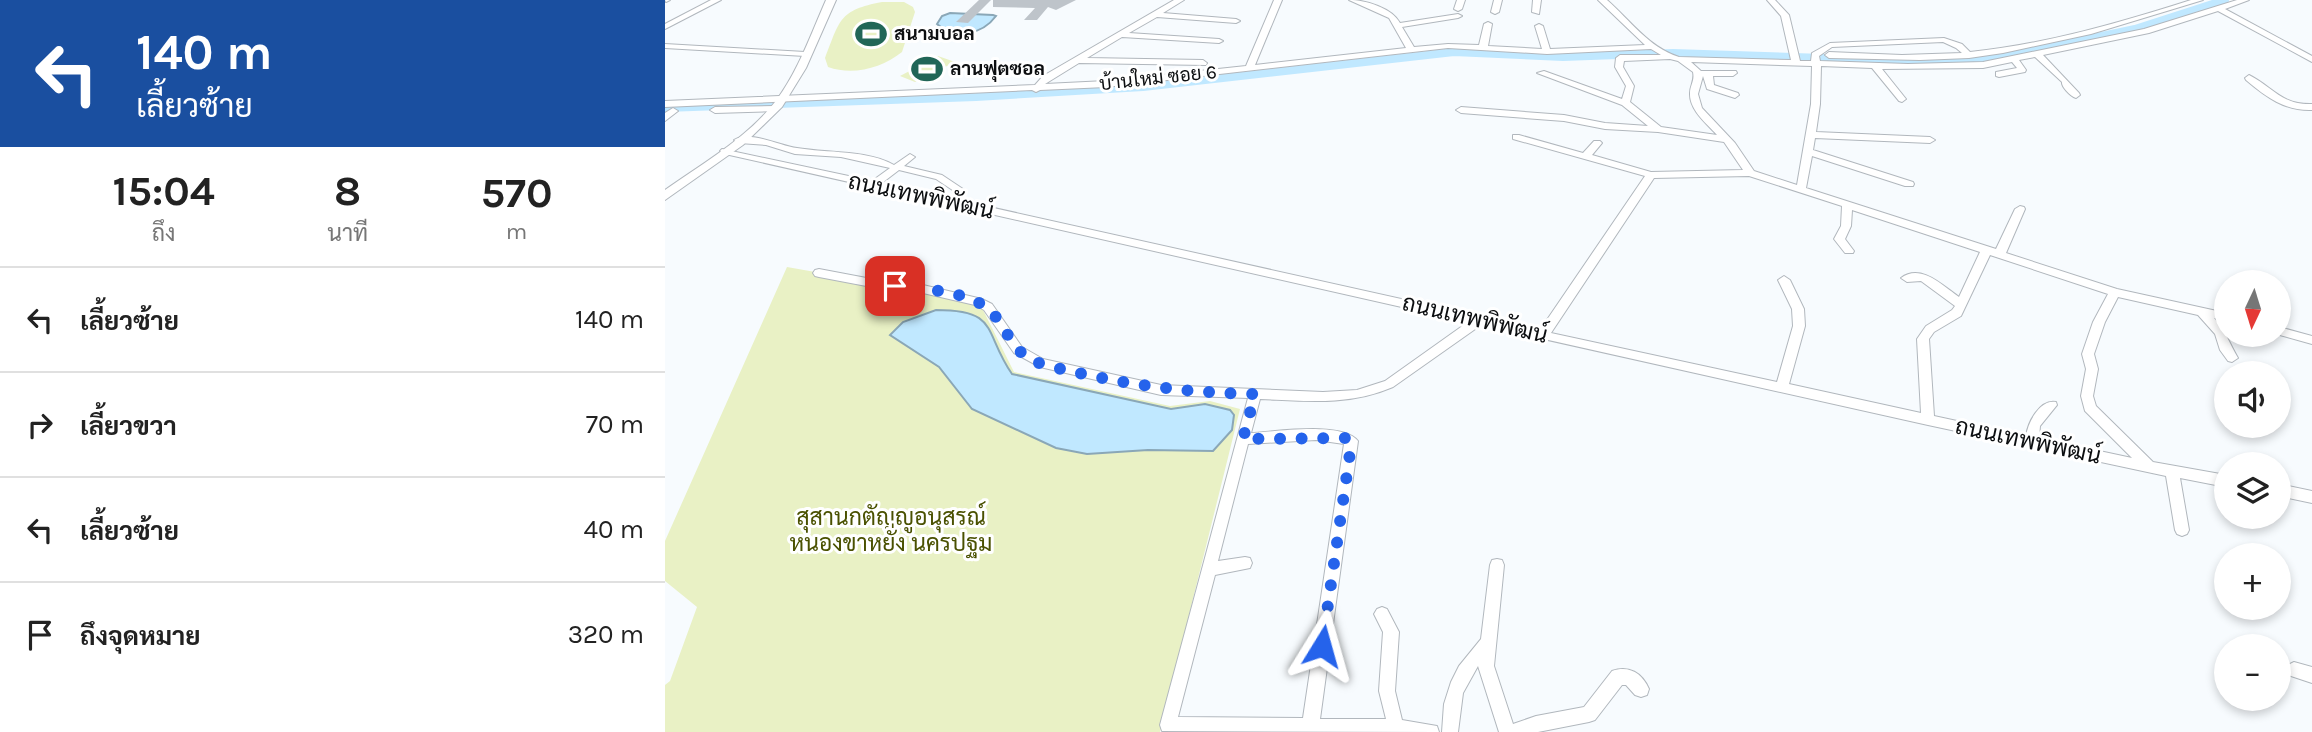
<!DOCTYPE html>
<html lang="th">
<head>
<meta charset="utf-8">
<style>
	body { margin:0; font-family:Karla,Sarabun,sans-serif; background:#f6f6f6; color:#222; height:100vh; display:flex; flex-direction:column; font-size:26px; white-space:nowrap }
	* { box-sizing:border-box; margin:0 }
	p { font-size:23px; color:#767676 }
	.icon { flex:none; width:38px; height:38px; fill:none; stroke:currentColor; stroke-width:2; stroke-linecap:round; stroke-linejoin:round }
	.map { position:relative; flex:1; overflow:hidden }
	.side { display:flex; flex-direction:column; background:#fff; width:665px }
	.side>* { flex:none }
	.top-card { background:#1a4fa0; color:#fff; overflow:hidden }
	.needle { width:46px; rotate:184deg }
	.controls { position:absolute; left:1549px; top:270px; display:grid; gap:14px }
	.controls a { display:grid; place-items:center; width:77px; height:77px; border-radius:50%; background:#fff; box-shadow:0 4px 10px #0003; font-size:35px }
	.pin { position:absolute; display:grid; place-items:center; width:60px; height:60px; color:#fff; margin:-30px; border-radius:14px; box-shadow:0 4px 10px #0006 }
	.me { position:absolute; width:77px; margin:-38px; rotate:8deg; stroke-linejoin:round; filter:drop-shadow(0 0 5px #0008) }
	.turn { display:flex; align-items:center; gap:24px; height:147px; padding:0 21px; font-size:32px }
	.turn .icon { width:91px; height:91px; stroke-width:2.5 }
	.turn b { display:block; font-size:49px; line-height:60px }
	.eta { display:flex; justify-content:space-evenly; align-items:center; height:119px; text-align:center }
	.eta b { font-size:42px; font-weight:700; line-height:49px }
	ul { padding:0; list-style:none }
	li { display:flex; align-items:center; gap:21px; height:105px; padding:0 21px; border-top:2px solid #e0e0e0 }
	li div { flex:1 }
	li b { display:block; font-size:26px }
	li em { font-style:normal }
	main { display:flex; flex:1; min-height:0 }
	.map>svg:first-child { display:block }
	.green { fill:#e9f1c5 }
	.water { fill:#c0e8ff; stroke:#8aa7b7; stroke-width:2 }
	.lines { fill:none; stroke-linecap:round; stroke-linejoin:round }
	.canal { stroke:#c0e8ff; stroke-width:8 }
	.building { fill:#bec4ca }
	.minor-casing { stroke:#b1b7bd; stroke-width:2 }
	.major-casing { stroke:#b1b7bd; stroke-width:2 }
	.minor { fill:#fff; fill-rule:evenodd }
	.major { fill:#fff; fill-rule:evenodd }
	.route { stroke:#2563eb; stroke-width:12; stroke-dasharray:0 21.6 }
	.labels { text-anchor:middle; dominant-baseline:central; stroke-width:6; stroke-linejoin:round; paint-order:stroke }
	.far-poi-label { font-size:19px; font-weight:bold; fill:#0c0e10; stroke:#fff; text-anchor:start }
	.far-street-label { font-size:19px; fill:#0c0e10; stroke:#fff }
	.street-label { font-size:23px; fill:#0c0e10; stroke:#fff }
	.park-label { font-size:23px; fill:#4a5101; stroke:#fff }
</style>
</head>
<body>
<main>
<section class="side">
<div class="top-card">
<div class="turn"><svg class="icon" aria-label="left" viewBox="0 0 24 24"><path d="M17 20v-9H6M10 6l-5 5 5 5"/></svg><div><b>140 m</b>เลี้ยวซ้าย</div></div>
</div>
<div class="eta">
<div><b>15:04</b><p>ถึง</p></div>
<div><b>8</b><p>นาที</p></div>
<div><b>570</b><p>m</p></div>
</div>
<ul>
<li><svg class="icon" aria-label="left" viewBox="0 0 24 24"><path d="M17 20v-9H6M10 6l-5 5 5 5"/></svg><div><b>เลี้ยวซ้าย</b></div><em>140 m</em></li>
<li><svg class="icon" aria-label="right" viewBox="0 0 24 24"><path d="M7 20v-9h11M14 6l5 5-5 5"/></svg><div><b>เลี้ยวขวา</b></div><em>70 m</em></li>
<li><svg class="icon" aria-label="left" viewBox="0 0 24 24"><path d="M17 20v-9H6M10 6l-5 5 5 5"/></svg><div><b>เลี้ยวซ้าย</b></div><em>40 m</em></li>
<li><svg class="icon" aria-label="arrive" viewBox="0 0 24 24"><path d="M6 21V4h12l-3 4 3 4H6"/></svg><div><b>ถึงจุดหมาย</b></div><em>320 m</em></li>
</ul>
</section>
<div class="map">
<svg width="1647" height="732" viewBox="0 0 1647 732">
	<rect width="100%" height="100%" fill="#f7fbfe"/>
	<g class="green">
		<path d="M217,2H239L248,7L250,12L237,52C217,68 188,76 163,67L160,58C175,20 174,10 217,2Z"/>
		<path d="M273,56L290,62L250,82L235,76Z"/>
		<path d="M122,267L297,298L317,308L349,372L505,406L545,401L575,409L495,732H0V685L5,681L32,607L0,581V541Z"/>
	</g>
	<g class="water">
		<path d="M285,13L328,15L331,16C317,35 289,40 272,24L277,16Z"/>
		<path d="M271,310C335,310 318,332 347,374L506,409L540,404L565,410L569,415L567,430L548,451L483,450L422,454L391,448L307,409L274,367L225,335L238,322Z"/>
	</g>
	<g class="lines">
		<path class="canal" d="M0,108L311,97L478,87L789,52L898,57L1008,53L1282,62L1336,57L1470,29L1560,0"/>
	</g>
	<g class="building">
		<path d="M314,0H326L303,23L291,22Z"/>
		<path d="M328,0H411L391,10L383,7L372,20H359L370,8L328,7Z"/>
	</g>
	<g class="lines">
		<defs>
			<g id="minor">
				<path d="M0,0H5L1,2Z"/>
				<path d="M46,0H56L0,29V24Z"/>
				<path d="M509,0H519L498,13L571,19L575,21L571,23L492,17L464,33L554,39L558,41L554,43L457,37L422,58L538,60L542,63L541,65L414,63L380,84L441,81L581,66L609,0H617L590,65L741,48L724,18L684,0C701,0 727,8 735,23L793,14L797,16L793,18L737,27L749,47L783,44L814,45L819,24L823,22L827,24L823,46L877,49L870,26L874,24L878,26L885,49L980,45L933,0H942C965,20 983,47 1014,57L1126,60L1116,16L1102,0H1110L1124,15L1135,61H1146L1147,53L1165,43L1279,38L1297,44L1305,52C1381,44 1454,23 1526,0H1538L1426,34L1338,53L1304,58L1255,60L1164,58L1160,55L1164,52L1237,55L1297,53L1291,48L1278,42L1167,47L1154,56L1155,61L1243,64L1318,62L1479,29L1572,0H1584L1560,9L1647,56V62L1553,11L1484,33L1378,55L1414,93L1415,95L1411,98C1405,96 1396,86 1397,82L1370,57L1354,60L1361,70L1360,72L1334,77L1331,76V72L1352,68L1347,62L1318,68L1217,69L1241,99L1237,102L1234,101L1207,68L1156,66L1155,104L1151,132L1265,137L1270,140L1265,143L1150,138L1148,150L1248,182L1249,184L1248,186H1240L1147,156L1141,188L1331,249L1350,209L1355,206L1359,207L1360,209L1341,253L1452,289L1561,313V321L1549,318C1561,331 1564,343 1573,358L1567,362L1563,361L1555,350L1550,334L1533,315L1453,297L1440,322L1429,354L1433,369L1428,396L1431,406L1488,462L1561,475V487L1515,478L1524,530L1522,534L1517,536L1512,534L1510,530L1501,476L1263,425L816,325L728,387C684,406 642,401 595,399L586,433C610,432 677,421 693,441L655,719H721L714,691L718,632L709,614L712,609L717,607L722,609L734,632L730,691L737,720L772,726L774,732L497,731L495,725L583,398L496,395L375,367L349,353L319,310L310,305L258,293L212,288L154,277L150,276L148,273L150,270L154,269L212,280L258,285L317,299L327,304L357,347L378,359L496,385L658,392L692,390L720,381L803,322L60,154L55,151L57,149L207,181L225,168L176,157L130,154L101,145L74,143L69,140C85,130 115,146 132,148C161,153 204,150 229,165L245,154L250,157L239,166L277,175L301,191L296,194L292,193L271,179L234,170L217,183L875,330L980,176L848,139V135H854L918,153L929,141H935L937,143L927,155L986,172L1078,170L1059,142L993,132L940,129L899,121L796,113L791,110L796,107L899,115L940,123L983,126L957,105L872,73L879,71L957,99L961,86L950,67L951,58L955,55H996L986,49L882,54L783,48L441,87L375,90L371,92L367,90L0,107V101L370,85L378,76ZM1005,59L1013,61L1028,72C1030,81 1025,85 1025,93C1024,110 1042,124 1052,135L996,127L965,102L969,86L958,67L959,61ZM1026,62L1147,66L1146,104L1132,185L1089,171L1070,143L1037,108L1033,94L1038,76L1042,89L1070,98L1074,95L1073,93L1049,85L1048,76H1068L1072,73L1071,71H1036ZM1084,176L1177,206L1176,226L1169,239L1180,253H1188L1189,251L1180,239L1186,226L1187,210L1315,252L1294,297C1278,286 1256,263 1236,278L1242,282L1256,281L1290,306L1287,310L1261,326L1252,339L1256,413L1124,384L1140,326L1139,309L1125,280L1119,276L1113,280L1127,309L1128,326L1112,382L886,333L989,178ZM1325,255L1443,294L1428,322L1417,354L1421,369L1416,396L1420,411L1467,458L1374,438L1375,426L1392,405L1391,402C1375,399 1363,422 1361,436L1269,416L1264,339L1269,332L1296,316ZM651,440L679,444L638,718L513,717L550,575L585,568L587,563L585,558L580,557L553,561L583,444Z"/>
				<path d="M792,0H800L797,9L793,11L789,9Z"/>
				<path d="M829,0H837L834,12L830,14L826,12Z"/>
				<path d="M868,0H876L874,14L867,12Z"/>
				<path d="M0,44L140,52L144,54L140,56L0,48Z"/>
				<path d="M1584,75C1608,87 1616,105 1647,104V110C1620,111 1601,97 1581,80L1580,78Z"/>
				<path d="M109,106L114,109L112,111L50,113L45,110L50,107Z"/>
				<path d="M8,108L13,111L0,121V113Z"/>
				<path d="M1614,327L1647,336V344L1611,334H1614Z"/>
				<path d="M1614,484L1647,491V503L1614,496Z"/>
				<path d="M832,559L837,560L839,565L829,666L848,724L871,716L919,707L947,671C964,665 977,673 984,689L982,695L976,697L970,695L961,685H957L930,720L924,722L873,732H834L813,666L798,693L793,732H777L779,704L786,682L794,666L816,639L825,565L827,560Z"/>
				<path d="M1629,662L1647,667V683L1623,675L1621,670L1623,665Z"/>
			</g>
			<path id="major" d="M161,0H171L141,68L117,107L78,145L0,200V190C38,163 81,139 110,102C133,72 146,34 161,0Z"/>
		</defs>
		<use href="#minor" class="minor-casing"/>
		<use href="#major" class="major-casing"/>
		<use href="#minor" class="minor"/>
		<use href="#major" class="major"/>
	</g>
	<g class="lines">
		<path class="route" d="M230,286C262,290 309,290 330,316C341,330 349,349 363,358C377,366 394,368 409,372C470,386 528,393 590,394L578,439L681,438L686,446L657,646"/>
	</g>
	<defs>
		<symbol id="stadium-bare" viewBox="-9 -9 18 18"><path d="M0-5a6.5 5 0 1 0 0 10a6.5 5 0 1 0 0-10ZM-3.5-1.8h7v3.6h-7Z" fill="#216657" stroke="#fff" stroke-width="2.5" paint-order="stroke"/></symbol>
	</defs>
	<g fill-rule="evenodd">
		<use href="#stadium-bare" x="184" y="12" width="44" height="44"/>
		<use href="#stadium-bare" x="240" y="47" width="44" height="44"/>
	</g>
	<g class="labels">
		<g class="far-poi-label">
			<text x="229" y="34">สนามบอล</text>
			<text x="285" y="69">ลานฟุตซอล</text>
		</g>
		<g class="far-street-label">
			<text transform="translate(493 78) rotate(-6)">บ้านใหม่ ซอย 6</text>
		</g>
		<g class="street-label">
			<text transform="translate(256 196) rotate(12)">ถนนเทพพิพัฒน์</text>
			<text transform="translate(810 319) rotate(13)">ถนนเทพพิพัฒน์</text>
			<text transform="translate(1363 441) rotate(12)">ถนนเทพพิพัฒน์</text>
		</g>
		<g class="park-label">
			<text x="226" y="517">สุสานกตัญญูอนุสรณ์<tspan x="226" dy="26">หนองขาหยั่ง นครปฐม</tspan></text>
		</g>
	</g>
</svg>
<div class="controls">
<a><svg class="needle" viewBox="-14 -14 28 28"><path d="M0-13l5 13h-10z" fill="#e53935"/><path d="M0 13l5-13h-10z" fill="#767676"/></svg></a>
<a><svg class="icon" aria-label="sound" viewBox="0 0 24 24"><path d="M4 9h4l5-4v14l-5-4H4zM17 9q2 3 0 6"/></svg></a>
<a><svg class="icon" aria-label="layers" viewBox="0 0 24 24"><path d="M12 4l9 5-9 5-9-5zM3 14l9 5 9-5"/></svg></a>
<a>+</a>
<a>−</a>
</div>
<div class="pin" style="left:230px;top:286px;background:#d93025"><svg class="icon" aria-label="arrive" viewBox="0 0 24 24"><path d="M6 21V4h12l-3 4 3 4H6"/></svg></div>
<svg class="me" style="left:657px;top:646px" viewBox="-20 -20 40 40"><path d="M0-17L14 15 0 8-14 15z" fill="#2563eb" stroke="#fff" stroke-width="4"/></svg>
</div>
</main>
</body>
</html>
